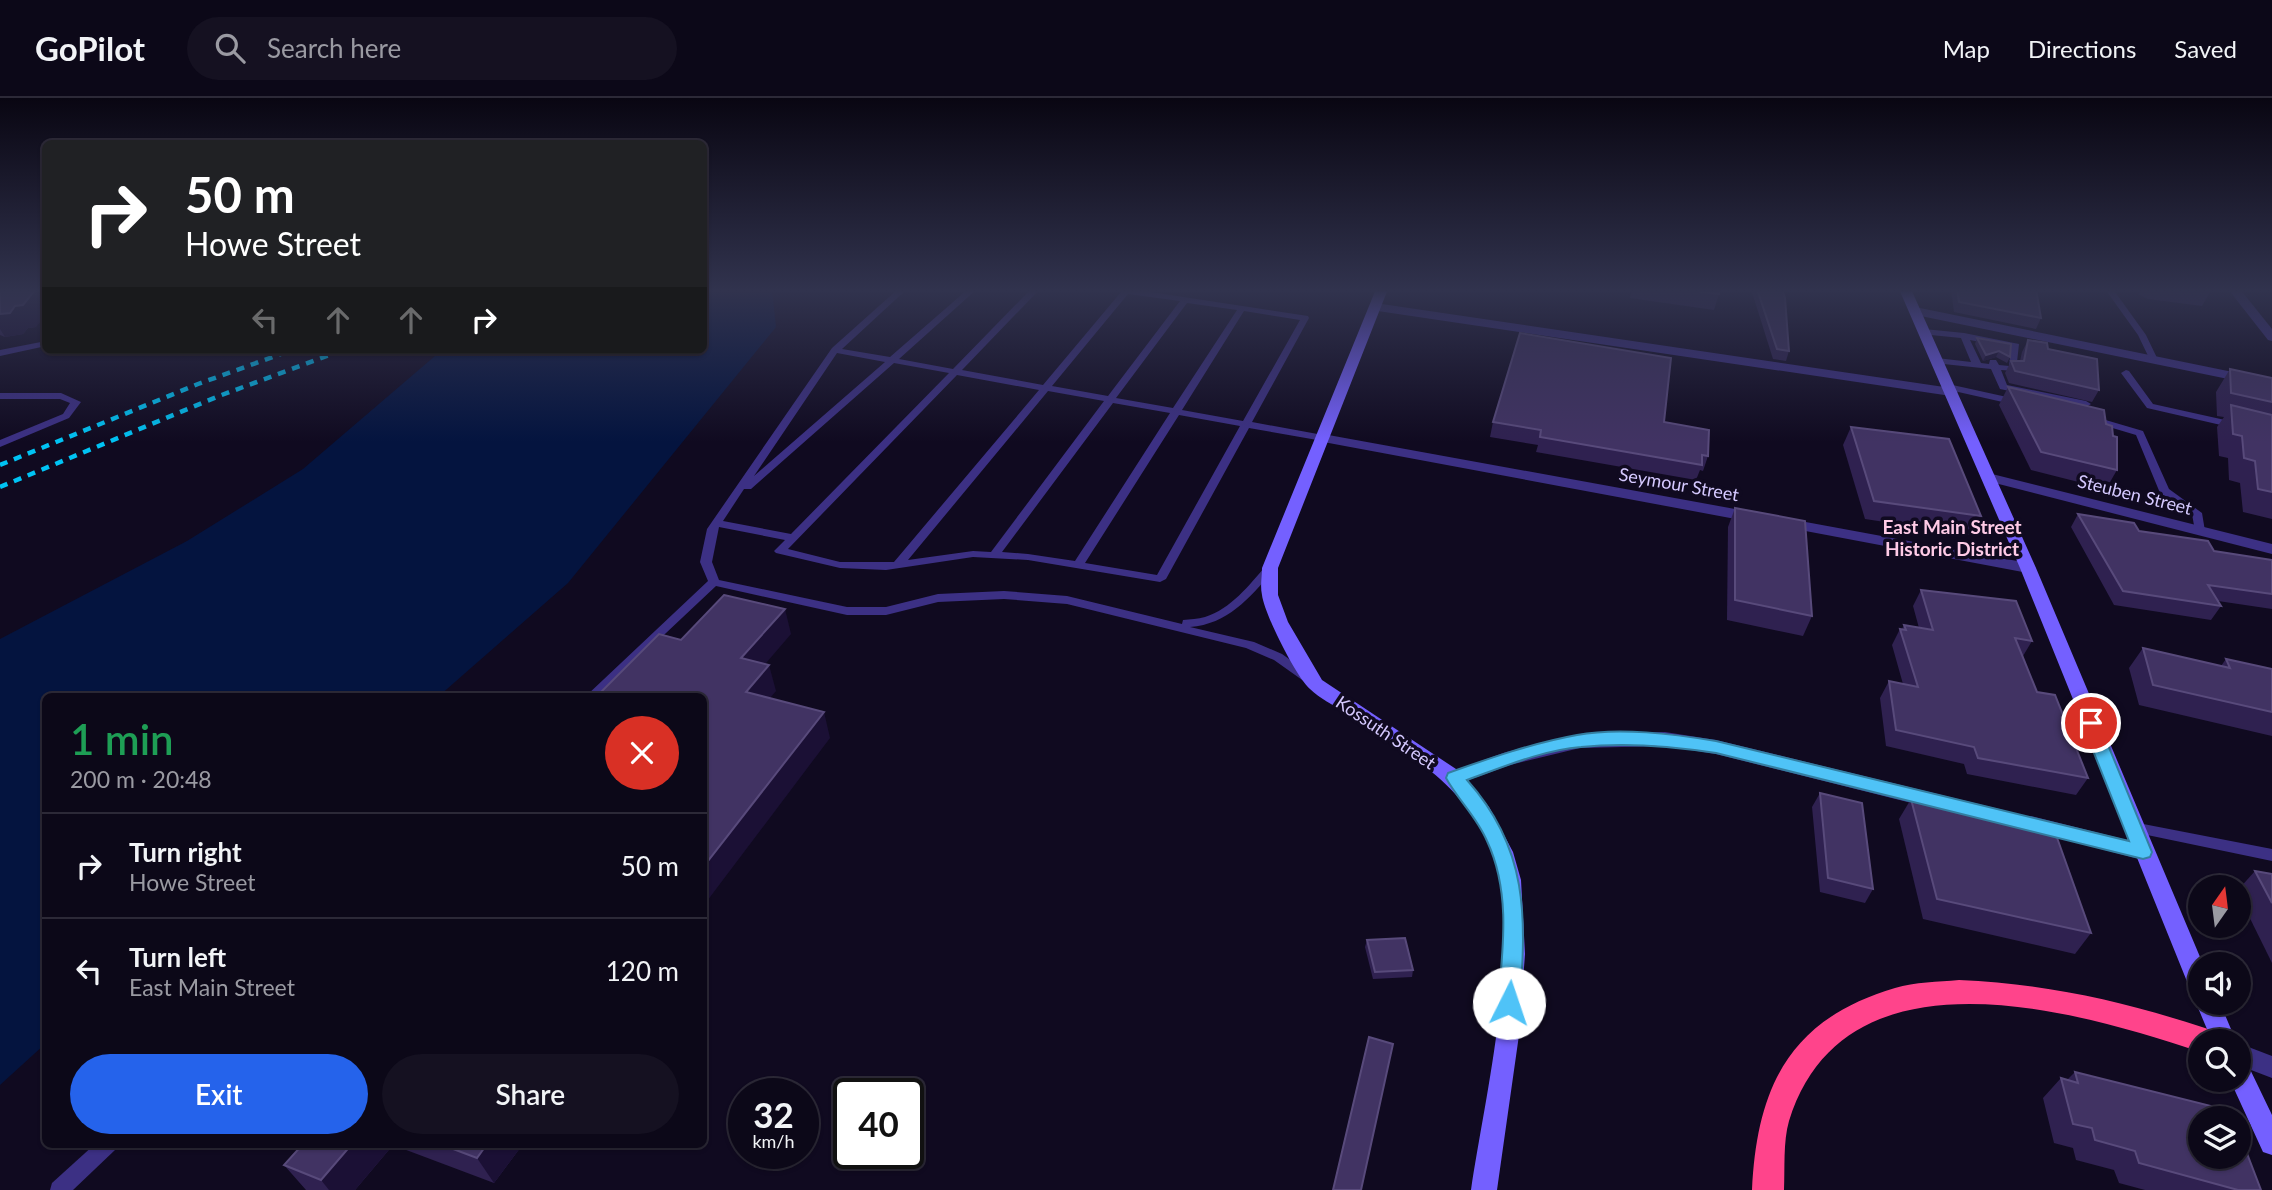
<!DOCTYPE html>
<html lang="en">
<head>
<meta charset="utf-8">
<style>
	body { margin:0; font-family:Lato,sans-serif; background:#151121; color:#f1f3f6; height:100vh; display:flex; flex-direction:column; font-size:26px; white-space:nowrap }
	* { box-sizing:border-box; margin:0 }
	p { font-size:23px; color:#9a9aa2 }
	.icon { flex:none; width:38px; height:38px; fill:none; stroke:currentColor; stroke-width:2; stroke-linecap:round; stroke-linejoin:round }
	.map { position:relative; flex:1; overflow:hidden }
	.sheet { position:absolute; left:42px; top:595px; width:665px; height:455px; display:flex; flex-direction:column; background:#0c0818; border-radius:10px; box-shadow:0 2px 5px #0004,0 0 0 2px #2c2937 }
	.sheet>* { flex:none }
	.hud { position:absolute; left:42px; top:42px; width:665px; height:214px; border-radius:10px; box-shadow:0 2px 5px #0004,0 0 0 2px #2c2937; background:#202124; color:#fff; overflow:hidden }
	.needle { width:46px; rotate:14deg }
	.fabs { position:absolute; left:2188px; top:777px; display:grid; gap:14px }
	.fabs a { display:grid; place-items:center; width:63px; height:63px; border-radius:50%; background:#0c0818; box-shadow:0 2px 5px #0004,0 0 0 2px #2c2937; font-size:35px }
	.speed { position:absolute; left:728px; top:980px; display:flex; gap:14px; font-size:35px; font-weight:700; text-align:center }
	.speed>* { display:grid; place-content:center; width:91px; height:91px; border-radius:50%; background:#0c0818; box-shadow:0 2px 5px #0004,0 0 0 2px #2c2937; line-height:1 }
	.speed small { font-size:18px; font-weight:400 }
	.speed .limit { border:4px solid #111; border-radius:10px; background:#fff; color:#111 }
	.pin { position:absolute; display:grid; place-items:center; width:60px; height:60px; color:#fff; margin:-30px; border:4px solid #fff; border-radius:50%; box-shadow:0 2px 7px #0007 }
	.me { position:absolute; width:77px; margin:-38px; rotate:4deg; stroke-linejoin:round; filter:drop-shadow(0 0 5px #0008) }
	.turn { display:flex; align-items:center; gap:24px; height:147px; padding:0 28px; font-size:32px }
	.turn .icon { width:91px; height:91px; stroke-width:2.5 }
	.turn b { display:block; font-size:49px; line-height:60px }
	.lanes { display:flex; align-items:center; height:66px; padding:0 28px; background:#0003; justify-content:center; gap:35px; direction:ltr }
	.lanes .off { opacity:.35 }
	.round { display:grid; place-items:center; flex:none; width:74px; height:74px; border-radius:37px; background:#151121 }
	.headline { display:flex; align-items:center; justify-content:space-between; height:119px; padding:0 28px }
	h1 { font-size:42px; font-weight:600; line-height:52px; color:#1e9e55 }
	.cta { display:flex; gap:14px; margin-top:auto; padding:14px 28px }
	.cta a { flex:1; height:80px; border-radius:42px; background:#2563eb; color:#fff; font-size:28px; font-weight:600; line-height:80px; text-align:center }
	.cta a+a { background:#151121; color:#f1f3f6 }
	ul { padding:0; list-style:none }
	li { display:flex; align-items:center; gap:21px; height:105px; padding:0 28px; border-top:2px solid #2c2937 }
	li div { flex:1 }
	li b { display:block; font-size:26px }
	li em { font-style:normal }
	header { display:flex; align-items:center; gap:42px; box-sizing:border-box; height:98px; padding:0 35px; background:#0c0818; border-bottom:2px solid #2c2937 }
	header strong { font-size:33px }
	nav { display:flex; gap:38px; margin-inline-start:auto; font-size:24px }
	.search { width:490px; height:63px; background:#151121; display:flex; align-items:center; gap:18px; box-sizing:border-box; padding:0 24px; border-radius:38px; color:#9a9aa2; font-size:26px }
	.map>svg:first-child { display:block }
	.water { fill:#04143f }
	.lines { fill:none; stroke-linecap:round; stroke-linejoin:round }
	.lane { fill:#3c3084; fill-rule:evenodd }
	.street { fill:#3c3084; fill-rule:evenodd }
	.secondary { fill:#7460ff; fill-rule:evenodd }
	.highway { fill:#ff448b; fill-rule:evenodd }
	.rail { stroke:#00c3f4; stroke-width:4.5; stroke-dasharray:8 7; stroke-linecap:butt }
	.wall { fill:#2f2150 }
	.shaded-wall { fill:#1b1035 }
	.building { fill:#413363; stroke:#584a7b; stroke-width:2 }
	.route { fill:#4fc3f7; stroke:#337fa1; stroke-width:2 }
	.labels { text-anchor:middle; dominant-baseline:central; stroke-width:7; stroke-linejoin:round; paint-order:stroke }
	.street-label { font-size:18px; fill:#d5c9ff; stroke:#100a20 }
	.neighbourhood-label { font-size:19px; font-weight:bold; fill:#ffcbe7; stroke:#100a20 }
</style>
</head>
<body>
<header>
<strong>GoPilot</strong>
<div class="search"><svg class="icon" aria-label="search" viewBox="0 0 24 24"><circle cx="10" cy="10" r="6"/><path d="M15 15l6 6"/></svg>Search here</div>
<nav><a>Map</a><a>Directions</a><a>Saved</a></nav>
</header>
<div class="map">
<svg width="2272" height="1092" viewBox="0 0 2272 1092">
	<rect width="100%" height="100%" fill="#100a20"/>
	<path class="water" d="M704,191H772L776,229L568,485L439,598H46L45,946L0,987V541L187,443L303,371L442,252H704Z"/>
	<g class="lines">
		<g class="lane">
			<path d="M898,191H907L842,251L890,259L968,191H977L899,261L953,271L1031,191H1040L962,272L1043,287L1121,194L1110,191H1131L1308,218L1309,220L1252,324L1323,337L1328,340L1323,343L1249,330L1166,481L1160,484L1028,462L973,459L886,472L840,470L776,455L774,453L785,442L719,429L712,464L719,482L847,509H886L938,496L1004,493L1067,498L1182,526L1183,522C1190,521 1198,521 1205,519C1231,511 1249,487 1266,468L1270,467L1276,470L1274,472C1250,499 1229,526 1190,529L1254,544L1282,556L1313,578L1315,581L1313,584H1305L1274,562L1246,550L1067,506L1004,501L938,504L886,517H847L716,488L599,598H586L708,483L700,464L707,431L832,250ZM1128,196L1180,203L1108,298L1052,288ZM1187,205L1237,212L1173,310L1116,300ZM1244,213L1300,222L1243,323L1182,312ZM837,255L885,264L754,378ZM894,265L949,275L791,436L723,423L744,391H751ZM957,277L1039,292L894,464H840L788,451ZM1048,293L1104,303L991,454L973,453L908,462ZM1113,305L1170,315L1075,463L1028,456L1002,454ZM1179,317L1240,328L1157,477L1085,465Z"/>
			<path d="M2105,191H2113L2146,237L2158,262L2157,264H2151L2138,237Z"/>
			<path d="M1924,231L1964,235L2019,246L2016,273L2001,272L2007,287L2086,303L2091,306L2086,309L2000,291L1991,271L1934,265V261L1937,260L1971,264L1961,240L1921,236L1920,234ZM1970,242L2011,250L2009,268L1999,267L1996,262H1990L1989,266L1981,265Z"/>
			<path d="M46,243V248L0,258V252Z"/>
			<path d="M2126,272L2129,273L2153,306L2234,324L2239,327L2234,330L2147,310L2121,275Z"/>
			<path d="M1948,286L2016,301L2021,304L2016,307L1945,291L1943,289Z"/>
			<path d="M0,295H61L81,304L69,320L0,349V342L63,316L70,305L60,301H0Z"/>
			<path d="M2092,318L2143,333L2169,391L2202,415L2205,433L2204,435L2200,436L2195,433L2192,416L2160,395L2136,337L2089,323L2087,321Z"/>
			<path d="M2133,724L2272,751V763L2128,733L2126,729L2128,725Z"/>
			<path d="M95,1046H118L115,1052L73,1092H50L52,1085Z"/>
		</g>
		<g class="street">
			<path d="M2228,191H2240L2272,231V243L2268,242Z"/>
			<path d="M1375,205L1951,290L1958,294L1951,298L1371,212L1369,209Z"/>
			<path d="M1915,209L2272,282V290L1911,216V210Z"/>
			<path d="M1323,336L1757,415L1765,420L1757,425L1318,343L1316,340Z"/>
			<path d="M1988,375L2272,446V456L1983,382V376Z"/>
			<path d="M1784,420L2028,465L2036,470L2028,475L1779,428L1776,425Z"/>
			<path d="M1665,634L1716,642L2003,712L2010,715L2013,720L2010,725L2003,728L1716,656L1665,648L1580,650L1510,667L1455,687L1448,685L1445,680L1448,675L1506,654L1580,636Z"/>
			<path d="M2031,718L2143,746L2150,748L2154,754L2150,760L2143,762L2024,731L2021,726L2024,721Z"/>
			<path d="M2238,945L2272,958V980L2238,967Z"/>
		</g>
		<g class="secondary">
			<path d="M1376,191H1388L1278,470V497L1288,524L1322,582L1462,675L1489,709L1513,754L1521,782L1525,856L1519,937L1497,1092H1471C1484,1002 1524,839 1492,755C1465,683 1404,655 1345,615C1334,607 1319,600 1310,591C1296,579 1264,515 1262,497C1260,488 1262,479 1262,470Z"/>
			<path d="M1899,191H1911L2036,470L2203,866H2200V896L2192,893L2188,886L2020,470Z"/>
			<path d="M2200,898V905H2220L2236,943H2212L2196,905Z"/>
			<path d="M2238,962L2247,965L2272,1017V1057L2263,1054L2230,982H2238Z"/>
		</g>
		<path class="highway" d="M1959,882C2047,886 2122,903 2205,930L2215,934L2220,943H2200V954C2072,911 1844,846 1789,1023C1783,1044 1785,1070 1784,1092H1752C1757,988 1790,921 1895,890C1915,884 1938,884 1959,882Z"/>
		<g class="rail">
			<path d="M0,367L198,286L292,252"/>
			<path d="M0,389L219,298L343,252"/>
		</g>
	</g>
	<g class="wall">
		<path d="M0,191L36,229L28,230L23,236L5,239L0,237Z"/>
		<path d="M1632,191H1719V196L1714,212L1630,200Z"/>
		<path d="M1751,191H1782L1789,253L1786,263L1773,261Z"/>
		<path d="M1951,191H2036L2041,220L2036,231L1954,214Z"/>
		<path d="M2136,191H2212L2202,208L2148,201L2140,197Z"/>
		<path d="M1977,240L2010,259L2007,265L1996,259L1983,263L1975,246Z"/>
		<path d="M2028,242L2048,251L2099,292L2092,304L2009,285L2005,275L2011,263H2020L2022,254Z"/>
		<path d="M2230,271L2272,280V421L2243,414L2240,385L2229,382L2228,360L2219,358L2217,329L2224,319L2217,318L2216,294Z"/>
		<path d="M2008,289L2106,326L2113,338L2117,372L2106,391L2031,372L1999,307Z"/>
		<path d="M1493,324H1664L1708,358L1703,373L1700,372L1696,382L1536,354L1538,347L1490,339Z"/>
		<path d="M1851,329L1981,418L1971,437L1865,421L1843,347Z"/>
		<path d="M1735,410L1812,518L1803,538L1727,522L1728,429Z"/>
		<path d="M2078,416L2214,453L2272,462V511L2218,503L2221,508L2211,522L2114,507L2071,429Z"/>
		<path d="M1921,492L2032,543L2023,558L2037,594L2088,680L2076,697L1967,676L1964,666L1886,648L1880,600L1889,583L1903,586L1892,547L1900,531H1902L1904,527L1919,530L1913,508Z"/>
		<path d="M2143,550L2221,568L2226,561L2272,571V638L2139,607L2129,570Z"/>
		<path d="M1820,695L1873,791L1865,805L1820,794L1812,709Z"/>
		<path d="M1911,701L2091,835L2075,856L1923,821L1899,721Z"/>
		<path d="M2255,773L2272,776V865L2238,796V792Z"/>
		<path d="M1367,842L1413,872L1412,879L1373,881L1365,849Z"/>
		<path d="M2075,974L2261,1092H2145L2119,1085L2114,1072L2076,1062L2073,1050L2054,1045L2043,1000L2061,980L2067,982Z"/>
		<path d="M303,1046H523L494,1085L393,1047L355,1092H306L284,1067Z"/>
	</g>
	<g class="shaded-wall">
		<path d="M36,191H46V217L36,229L28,230L23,236L5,239L0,231V216Z"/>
		<path d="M1999,253L1996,259L1983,263L1986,257Z"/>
		<path d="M785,511L791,536L748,586L741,560Z"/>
		<path d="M769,567L776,593L753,620L746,594Z"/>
		<path d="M824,614L830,640L704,807V768Z"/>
		<path d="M352,1046L393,1047L355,1092H329L321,1082Z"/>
		<path d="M487,1046H523L494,1085L477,1060Z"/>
	</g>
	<g class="building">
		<path d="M0,191H36L23,207L15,208L10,215L0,216Z"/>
		<path d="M1682,191H1719V196Z"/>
		<path d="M1757,191H1782L1785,200L1789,253L1777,251Z"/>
		<path d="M1957,191H2036L2041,220L1959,204Z"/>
		<path d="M1520,235L1671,260L1664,324L1709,332L1708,358L1702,357V367L1540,339L1541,332L1493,324Z"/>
		<path d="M1977,240L2011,246L2010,259L1999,253L1986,257Z"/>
		<path d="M2028,242L2047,245L2048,251L2097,261L2099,292L2015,273L2011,263H2024Z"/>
		<path d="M2230,271L2272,280V304L2231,295Z"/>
		<path d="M2008,289L2104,312L2106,326L2112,328L2113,338L2117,339V372L2041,354Z"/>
		<path d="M2231,307L2272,317V394L2258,391L2255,363L2244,360L2242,338L2233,336Z"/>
		<path d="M1851,329L1949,341L1981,418L1874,403Z"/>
		<path d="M1735,410L1805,423L1812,518L1735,502Z"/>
		<path d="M2078,416L2134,425L2139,433L2208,443L2214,453L2272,462V496L2208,487L2221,508L2123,493Z"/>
		<path d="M1921,492L2016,503L2032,543L2015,540L2037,594L2055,597L2088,680L1978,660L1974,649L1896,632L1889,583L1918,589L1900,531L1906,532L1904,527L1933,532Z"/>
		<path d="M724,497L785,511L741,560L769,567L746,594L824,614L704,768V598H597L659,536L681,542Z"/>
		<path d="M2143,550L2230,570L2226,561L2272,571V614L2153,587Z"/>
		<path d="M1820,695L1862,705L1873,791L1828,780Z"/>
		<path d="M1911,701L2045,726L2055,734L2091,835L1937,801Z"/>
		<path d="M2255,773L2272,776V805Z"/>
		<path d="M1405,840L1413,872L1375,874L1367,842Z"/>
		<path d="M1369,939L1393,946L1361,1092H1333Z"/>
		<path d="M2075,974L2231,1013L2234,1020H2200V1059H2238V1032L2261,1092H2238L2139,1065L2135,1053L2095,1042L2092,1030L2073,1026L2061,980L2078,985Z"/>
		<path d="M303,1046H352L321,1082L284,1067Z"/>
		<path d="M440,1046H487L477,1060Z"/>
	</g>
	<linearGradient id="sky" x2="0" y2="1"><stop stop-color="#090612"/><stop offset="0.56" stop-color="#31334e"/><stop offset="1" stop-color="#31334e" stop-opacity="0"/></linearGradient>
	<rect width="2272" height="344" fill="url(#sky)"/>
	<path class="route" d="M2091,619L2099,625L2152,754L2150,759L2143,761L1716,655C1671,648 1626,644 1581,649C1543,652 1503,669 1467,682C1529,751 1526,819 1520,905L1517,911L1509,914L1502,911L1498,905C1503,851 1511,794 1487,743C1477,719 1458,702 1446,680L1448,675C1490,660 1533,645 1577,637C1619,629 1673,636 1716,643L2129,743L2082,625Z"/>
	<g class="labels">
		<g class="street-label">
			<text transform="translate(1679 386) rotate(10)">Seymour Street</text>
			<text transform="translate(2135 396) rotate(14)">Steuben Street</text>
			<text transform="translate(1386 634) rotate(34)">Kossuth Street</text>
		</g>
		<g class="neighbourhood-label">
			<text x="1952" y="428">East Main Street<tspan x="1952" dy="22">Historic District</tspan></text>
		</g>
	</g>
</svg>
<div class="fabs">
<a><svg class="needle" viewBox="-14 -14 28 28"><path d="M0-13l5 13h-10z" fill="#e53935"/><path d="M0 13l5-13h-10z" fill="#9a9aa2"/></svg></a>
<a><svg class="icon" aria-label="sound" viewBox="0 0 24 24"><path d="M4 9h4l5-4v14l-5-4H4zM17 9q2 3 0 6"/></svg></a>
<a><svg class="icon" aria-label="search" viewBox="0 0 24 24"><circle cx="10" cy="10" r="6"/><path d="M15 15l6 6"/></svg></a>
<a><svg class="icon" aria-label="layers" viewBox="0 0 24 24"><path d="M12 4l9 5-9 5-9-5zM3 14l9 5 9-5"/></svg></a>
</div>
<div class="speed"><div>32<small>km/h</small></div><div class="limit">40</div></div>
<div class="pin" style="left:2091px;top:625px;background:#d93025"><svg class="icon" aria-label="arrive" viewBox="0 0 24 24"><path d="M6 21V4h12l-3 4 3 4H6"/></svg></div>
<svg class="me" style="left:1509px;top:905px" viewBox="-20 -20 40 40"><circle r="19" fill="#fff"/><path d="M0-13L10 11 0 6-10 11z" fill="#4fc3f7"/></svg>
<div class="hud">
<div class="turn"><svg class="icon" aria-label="right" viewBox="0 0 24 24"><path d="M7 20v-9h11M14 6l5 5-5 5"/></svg><div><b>50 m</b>Howe Street</div></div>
<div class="lanes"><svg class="icon off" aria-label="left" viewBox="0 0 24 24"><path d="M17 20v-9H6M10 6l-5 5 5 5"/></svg><svg class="icon off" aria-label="ahead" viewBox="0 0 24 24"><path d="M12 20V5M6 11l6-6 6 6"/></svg><svg class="icon off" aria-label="ahead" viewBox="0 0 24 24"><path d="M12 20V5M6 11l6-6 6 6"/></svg><svg class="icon" aria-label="right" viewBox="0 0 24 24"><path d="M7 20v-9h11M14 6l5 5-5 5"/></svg></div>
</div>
<section class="sheet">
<div class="headline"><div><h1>1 min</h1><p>200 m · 20:48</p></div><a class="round" style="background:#d93025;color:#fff"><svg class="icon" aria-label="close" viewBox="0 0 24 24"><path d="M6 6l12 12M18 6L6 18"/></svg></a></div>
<ul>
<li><svg class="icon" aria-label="right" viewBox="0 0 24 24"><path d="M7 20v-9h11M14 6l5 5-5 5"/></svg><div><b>Turn right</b><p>Howe Street</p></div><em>50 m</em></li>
<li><svg class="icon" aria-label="left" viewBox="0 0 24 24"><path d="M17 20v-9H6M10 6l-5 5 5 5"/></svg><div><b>Turn left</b><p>East Main Street</p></div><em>120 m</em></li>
</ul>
<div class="cta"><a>Exit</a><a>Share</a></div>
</section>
</div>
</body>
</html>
